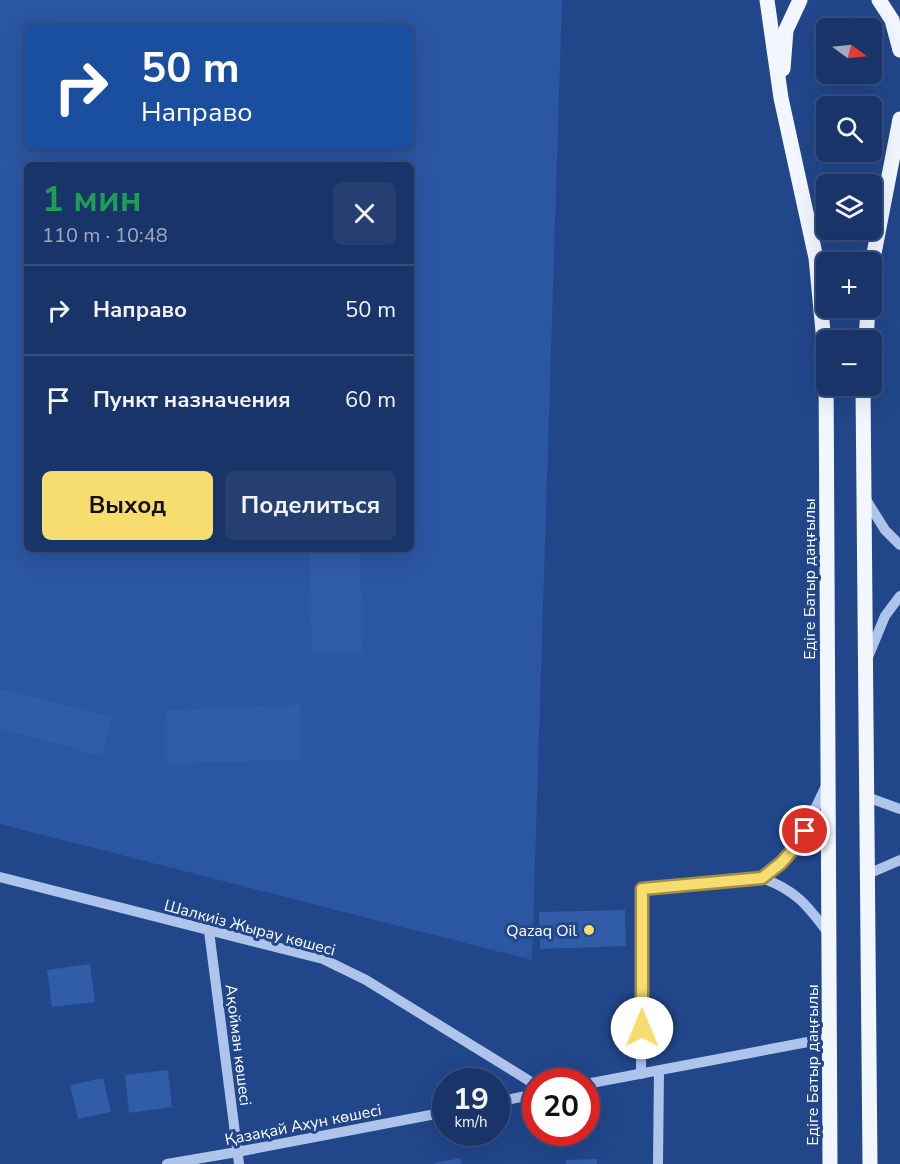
<!DOCTYPE html>
<html lang="ru">
<head>
<meta charset="utf-8">
<style>
	body { margin:0; font-family:"Nunito Sans",sans-serif; background:#263f71; color:#f1f3f6; height:100vh; display:flex; flex-direction:column; font-size:22px; white-space:nowrap }
	* { box-sizing:border-box; margin:0 }
	p { font-size:20px; color:#9faac0 }
	.icon { flex:none; width:33px; height:33px; fill:none; stroke:currentColor; stroke-width:2; stroke-linecap:round; stroke-linejoin:round }
	.map { position:relative; flex:1; overflow:hidden }
	.sheet { position:absolute; left:24px; top:162px; width:390px; height:390px; display:flex; flex-direction:column; background:#193468; border-radius:9px; box-shadow:0 6px 24px #0002,0 0 0 2px #374f7c }
	.sheet>* { flex:none }
	.top-card { position:absolute; left:24px; top:24px; width:390px; height:126px; border-radius:9px; box-shadow:0 6px 24px #0002,0 0 0 2px #374f7c; background:#1a4fa0; color:#fff; overflow:hidden }
	.needle { width:39px; rotate:105deg }
	.fabs { position:absolute; left:816px; top:18px; display:grid; gap:12px }
	.fabs a { display:grid; place-items:center; width:66px; height:66px; border-radius:9px; background:#193468; box-shadow:0 6px 24px #0002,0 0 0 2px #374f7c; font-size:30px }
	.speed { position:absolute; left:432px; top:1068px; display:flex; gap:12px; font-size:30px; font-weight:700; text-align:center }
	.speed>* { display:grid; place-content:center; width:78px; height:78px; border-radius:50%; background:#193468; box-shadow:0 6px 24px #0002,0 0 0 2px #374f7c; line-height:1 }
	.speed small { font-size:15px; font-weight:400 }
	.speed .limit { border:9px solid #d22; background:#fff; color:#111 }
	.pin { position:absolute; display:grid; place-items:center; width:51px; height:51px; color:#fff; margin:-26px; border:3px solid #fff; border-radius:50%; box-shadow:0 2px 6px #0007 }
	.me { position:absolute; width:66px; margin:-33px; rotate:0deg; stroke-linejoin:round; filter:drop-shadow(0 0 4px #0008) }
	.turn { display:flex; align-items:center; gap:21px; height:126px; padding:0 18px; font-size:27px }
	.turn .icon { width:78px; height:78px; stroke-width:2.5 }
	.turn b { display:block; font-size:42px; line-height:51px }
	.round { display:grid; place-items:center; flex:none; width:63px; height:63px; border-radius:9px; background:#263f71 }
	.head { display:flex; align-items:center; justify-content:space-between; height:102px; padding:0 18px }
	h1 { font-size:36px; font-weight:700; line-height:45px; color:#1e9e55 }
	.action { display:flex; gap:12px; margin-top:auto; padding:12px 18px }
	.action a { flex:1; height:69px; border-radius:9px; background:#f7dc6f; color:#111; font-size:24px; font-weight:700; line-height:69px; text-align:center }
	.action a+a { background:#263f71; color:#f1f3f6 }
	ul { padding:0; list-style:none }
	li { display:flex; align-items:center; gap:18px; height:90px; padding:0 18px; border-top:2px solid #374f7c }
	li div { flex:1 }
	li b { display:block; font-size:22px }
	li em { font-style:normal }
	.map>svg:first-child { display:block }
	.green { fill:#2b56a2; fill-rule:evenodd }
	.building { fill:#315ca7 }
	.lines { fill:none; stroke-linecap:round; stroke-linejoin:round }
	.minor { stroke:#aec4eb; stroke-width:10 }
	.major { stroke:#f2f6fe; stroke-width:15 }
	.route-casing { stroke:#a18f48; stroke-width:15 }
	.route { stroke:#f7dc6f; stroke-width:10 }
	.poi-dot { fill:#f7dc6f; stroke:#21468a; stroke-width:2 }
	.labels { text-anchor:middle; stroke-width:6; stroke-linejoin:round; paint-order:stroke }
	.street-label { font-size:16px; fill:#fff; stroke:#21468a }
	.poi-label { font-size:16px; fill:#fff; stroke:#21468a; text-anchor:end }
</style>
</head>
<body>
<div class="map">
<svg width="900" height="1164" viewBox="0 0 900 1164">
	<rect width="100%" height="100%" fill="#21468a"/>
	<path class="green" d="M0,0h562l-30,960 -532,-136zM27,27h384v120h-384zM27,165h384v384h-384z"/>
	<g class="building">
		<path d="M309,549h51l2,103 -50,1z"/>
		<path d="M0,688l112,29 -10,39 -102,-27z"/>
		<path d="M300,705l1,54 -134,5 -1,-54z"/>
		<path d="M625,910l1,36 -86,3 -1,-37z"/>
		<path d="M90,964l5,38 -43,5 -5,-37z"/>
		<path d="M168,1070l4,37 -43,6 -4,-38z"/>
		<path d="M103,1078l8,34 -33,7 -8,-34z"/>
		<path d="M460,1158l2,6h-28v-1z"/>
		<path d="M597,1159v5h-31v-4z"/>
	</g>
	<g class="lines">
		<g class="minor">
			<path d="M865,498l20,32 15,15"/>
			<path d="M868,657l17,-41 15,-20"/>
			<path d="M867,797l33,12"/>
			<path d="M868,874l32,-14"/>
			<path d="M0,877l323,82 43,21 170,105"/>
			<path d="M762,878l19,-15 17,-19 29,-60"/>
			<path d="M209,931l30,233"/>
			<path d="M641,1074l1,-185 120,-11c35,13 45,27 67,56"/>
			<path d="M586,1084l243,-46"/>
			<path d="M496,1102l40,-8"/>
			<path d="M167,1164l70,-12 209,-40"/>
			<path d="M658,1164l1,-93"/>
		</g>
		<g class="major">
			<path d="M767,0l14,98 35,160 10,105 4,801"/>
			<path d="M879,0l13,20 8,30"/>
			<path d="M783,69l3,-39 14,-30"/>
			<path d="M872,264l28,-145"/>
			<path d="M866,340l2,-32"/>
			<path d="M863,386l7,778"/>
		</g>
	</g>
	<g class="lines">
		<g class="route-casing">
			<path id="route" d="M642,1028v-139l120,-11 19,-15 17,-19 7,-13"/>
		</g>
		<use href="#route" class="route"/>
	</g>
	<circle class="poi-dot" cx="589" cy="930" r="6"/>
	<g class="labels">
		<g class="street-label">
			<text transform="translate(809 579) rotate(-90)" y="6">Едіге Батыр даңғылы</text>
			<text transform="translate(250 927) rotate(15)" y="6">Шалкиіз Жырау көшесі</text>
			<text transform="translate(239 1045) rotate(83)" y="6">Ақойман көшесі</text>
			<text transform="translate(812 1065) rotate(-90)" y="6">Едіге Батыр даңғылы</text>
			<text transform="translate(303 1124) rotate(-11)" y="6">Қазақай Ахун көшесі</text>
		</g>
		<g class="poi-label">
			<text x="577" y="936">Qazaq Oil</text>
		</g>
	</g>
</svg>
<div class="fabs">
<a><svg class="needle" viewBox="-14 -14 28 28"><path d="M0-13l5 13h-10z" fill="#e53935"/><path d="M0 13l5-13h-10z" fill="#9faac0"/></svg></a>
<a><svg class="icon" aria-label="search" viewBox="0 0 24 24"><circle cx="10" cy="10" r="6"/><path d="M15 15l6 6"/></svg></a>
<a><svg class="icon" aria-label="layers" viewBox="0 0 24 24"><path d="M12 4l9 5-9 5-9-5zM3 14l9 5 9-5"/></svg></a>
<a>+</a>
<a>−</a>
</div>
<div class="speed"><div>19<small>km/h</small></div><div class="limit">20</div></div>
<div class="pin" style="left:805px;top:831px;background:#d93025"><svg class="icon" aria-label="arrive" viewBox="0 0 24 24"><path d="M6 21V4h12l-3 4 3 4H6"/></svg></div>
<svg class="me" style="left:642px;top:1028px" viewBox="-20 -20 40 40"><circle r="19" fill="#fff"/><path d="M0-13L10 11 0 6-10 11z" fill="#f7dc6f"/></svg>
<div class="top-card">
<div class="turn"><svg class="icon" aria-label="right" viewBox="0 0 24 24"><path d="M7 20v-9h11M14 6l5 5-5 5"/></svg><div><b>50 m</b>Направо</div></div>
</div>
<section class="sheet">
<div class="head"><div><h1>1 мин</h1><p>110 m · 10:48</p></div><a class="round"><svg class="icon" aria-label="close" viewBox="0 0 24 24"><path d="M6 6l12 12M18 6L6 18"/></svg></a></div>
<ul>
<li><svg class="icon" aria-label="right" viewBox="0 0 24 24"><path d="M7 20v-9h11M14 6l5 5-5 5"/></svg><div><b>Направо</b></div><em>50 m</em></li>
<li><svg class="icon" aria-label="arrive" viewBox="0 0 24 24"><path d="M6 21V4h12l-3 4 3 4H6"/></svg><div><b>Пункт назначения</b></div><em>60 m</em></li>
</ul>
<div class="action"><a>Выход</a><a>Поделиться</a></div>
</section>
</div>
</body>
</html>
